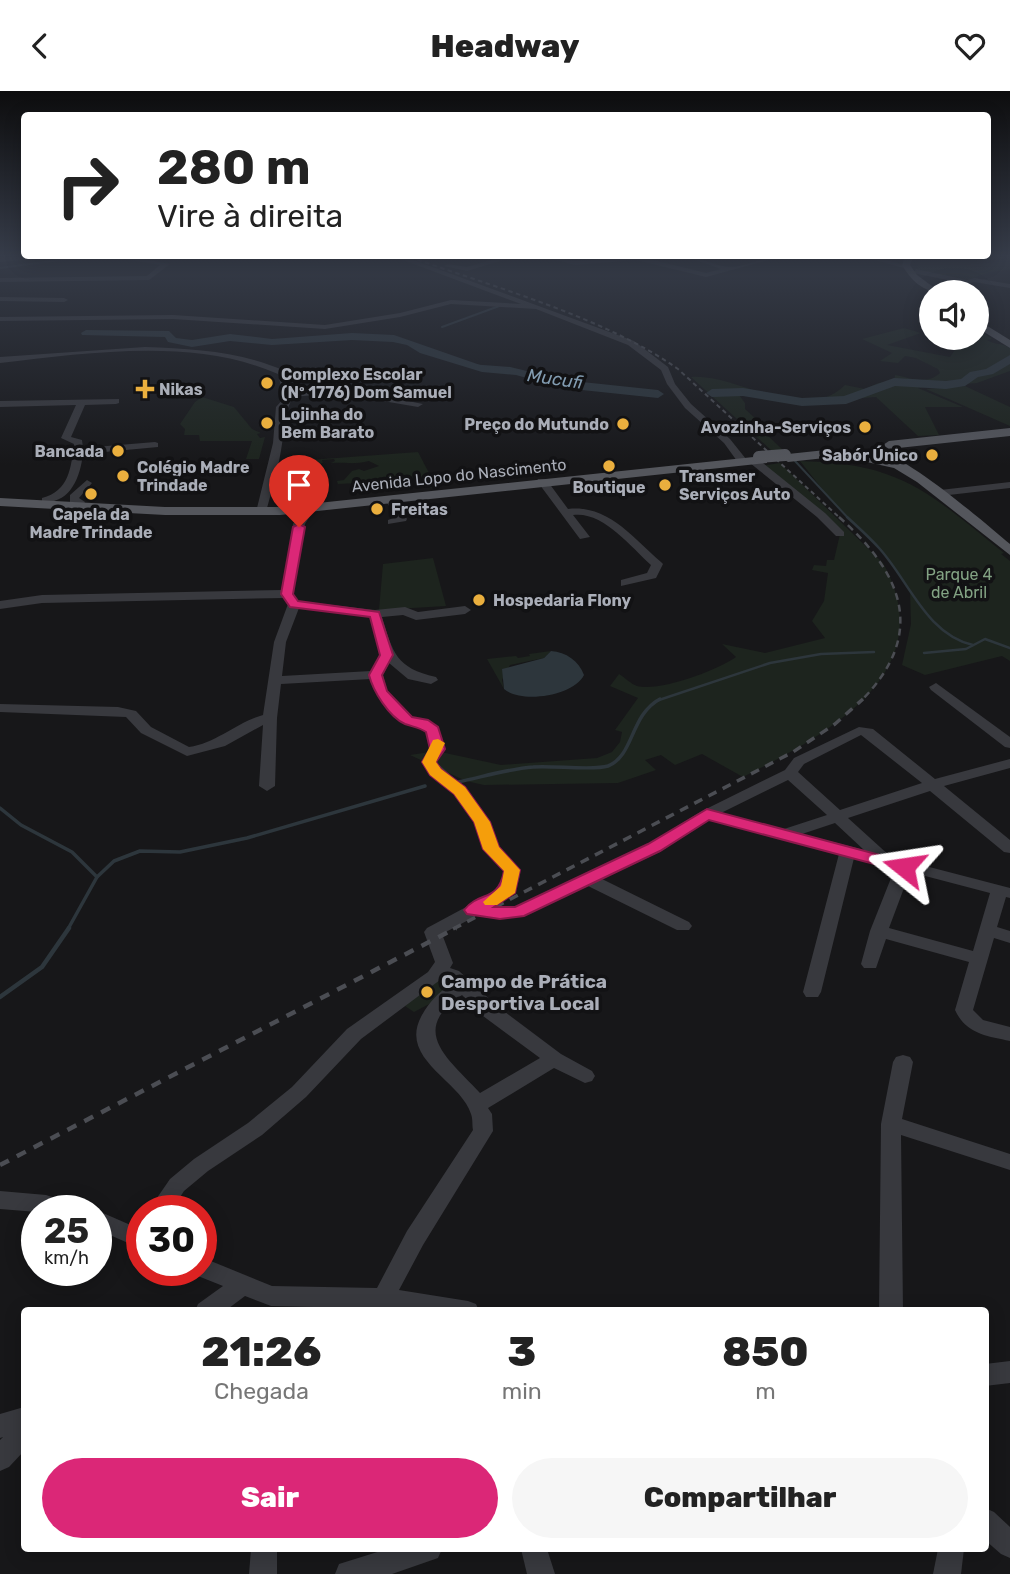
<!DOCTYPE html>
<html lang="pt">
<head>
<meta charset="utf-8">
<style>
	body { margin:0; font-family:Rubik,sans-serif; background:#f6f6f6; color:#222; height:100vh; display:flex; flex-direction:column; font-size:26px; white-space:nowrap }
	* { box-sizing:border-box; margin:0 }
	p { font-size:23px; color:#767676 }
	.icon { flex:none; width:38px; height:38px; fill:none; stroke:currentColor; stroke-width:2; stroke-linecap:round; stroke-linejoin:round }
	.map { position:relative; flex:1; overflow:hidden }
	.details { position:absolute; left:21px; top:1216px; width:968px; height:245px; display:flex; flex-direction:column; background:#fff; border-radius:7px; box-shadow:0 4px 18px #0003 }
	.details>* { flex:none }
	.guide { position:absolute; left:21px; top:21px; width:970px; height:147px; border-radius:7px; box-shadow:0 4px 18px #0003; background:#fff; color:#222; overflow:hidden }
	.fabs { position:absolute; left:919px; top:189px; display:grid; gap:14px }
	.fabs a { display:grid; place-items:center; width:70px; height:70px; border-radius:50%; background:#fff; box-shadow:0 4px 18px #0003; font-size:35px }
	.speed { position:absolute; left:21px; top:1104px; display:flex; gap:14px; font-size:35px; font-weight:700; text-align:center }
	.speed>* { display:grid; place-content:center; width:91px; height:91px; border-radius:50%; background:#fff; box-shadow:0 4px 18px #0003; line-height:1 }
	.speed small { font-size:18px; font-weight:400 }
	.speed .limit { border:10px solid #d22; background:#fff; color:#111 }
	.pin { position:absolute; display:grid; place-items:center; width:60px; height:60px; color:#fff; margin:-72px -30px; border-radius:50% 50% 50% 0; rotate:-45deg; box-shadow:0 0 7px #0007 }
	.pin .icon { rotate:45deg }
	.me { position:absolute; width:77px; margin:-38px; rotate:285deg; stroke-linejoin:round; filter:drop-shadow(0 0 5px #0008) }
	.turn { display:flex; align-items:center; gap:24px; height:147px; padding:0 21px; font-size:32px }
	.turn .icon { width:91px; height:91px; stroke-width:2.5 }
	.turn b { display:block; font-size:49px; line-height:60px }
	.eta { display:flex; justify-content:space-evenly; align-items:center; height:119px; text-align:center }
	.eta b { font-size:42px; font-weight:800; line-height:49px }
	.button { display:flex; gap:14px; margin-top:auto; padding:14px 21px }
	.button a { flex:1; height:80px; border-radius:42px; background:#db2777; color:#fff; font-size:28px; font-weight:800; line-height:80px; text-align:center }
	.button a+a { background:#f6f6f6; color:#222 }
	header { display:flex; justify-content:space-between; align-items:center; height:91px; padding:0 21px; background:#fff; font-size:32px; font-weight:800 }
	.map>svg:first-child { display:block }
	.green { fill:#1d241e }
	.water { fill:#2d363c }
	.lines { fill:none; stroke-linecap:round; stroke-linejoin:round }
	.stream-far3 { stroke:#2d363c; stroke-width:2 }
	.stream-far2 { stroke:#2d363c; stroke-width:2.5 }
	.stream-far1 { stroke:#2d363c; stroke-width:3.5 }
	.stream { stroke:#2d363c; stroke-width:4.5 }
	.river { fill:#2d363c; fill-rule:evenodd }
	.minor { fill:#38393e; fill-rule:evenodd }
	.major { fill:#54565c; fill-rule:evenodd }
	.rail-far3 { stroke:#4b4d53; stroke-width:2; stroke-dasharray:4.5 3.5; stroke-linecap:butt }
	.rail-far2 { stroke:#4b4d53; stroke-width:2.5; stroke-dasharray:7 5; stroke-linecap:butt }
	.rail-far1 { stroke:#4b4d53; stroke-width:3.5; stroke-dasharray:9 7; stroke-linecap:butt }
	.rail { stroke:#4b4d53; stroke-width:4.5; stroke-dasharray:10 9; stroke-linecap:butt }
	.major-bridge { stroke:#54565c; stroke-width:12 }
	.route { fill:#db2777; stroke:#8e194d; stroke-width:2 }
	.slow { fill:#f59e0b }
	.poi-dot { fill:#eaaf3e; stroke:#121214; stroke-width:2.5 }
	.labels { text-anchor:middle; stroke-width:7; stroke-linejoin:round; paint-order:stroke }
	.far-poi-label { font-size:16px; font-weight:bold; fill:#aaaeb8; stroke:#121214; text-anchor:start }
	.far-street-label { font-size:16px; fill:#aaaeb8; stroke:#121214 }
	.far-park-label { font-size:16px; fill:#82a283; stroke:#121214 }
	.far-water-label { font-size:18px; font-style:italic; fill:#829cb1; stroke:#121214 }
	.poi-label { font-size:19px; font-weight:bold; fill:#aaaeb8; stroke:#121214; text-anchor:start }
</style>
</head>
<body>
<header><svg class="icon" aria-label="back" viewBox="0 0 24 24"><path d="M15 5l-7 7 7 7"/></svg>Headway<svg class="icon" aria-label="heart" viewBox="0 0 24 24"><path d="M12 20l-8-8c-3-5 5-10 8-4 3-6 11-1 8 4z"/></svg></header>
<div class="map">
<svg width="1010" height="1483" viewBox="0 0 1010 1483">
	<rect width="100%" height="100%" fill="#171719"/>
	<g class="green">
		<path d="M920,166h38l31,7 21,-7v13l-21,2 -24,9 -47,-11 -1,-6z"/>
		<path d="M904,237l17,5 -34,12 63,12 13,-19h13l1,-5 5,-1 10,7 -5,1c8,5 15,3 23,8v23l-33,12 -59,5 45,19h-38l14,28 -21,1 -42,-39 -76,6 -61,-8 6,8v6l11,10 -5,1 32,30 -11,1 -81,-74c46,-4 113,49 154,8l20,4 13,-6 16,-2 1,-6c13,2 31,11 45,-2l-2,-4 -22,-11 -11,-2 -7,7 -18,-2 12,-8 -30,-14z"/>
		<path d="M965,295l45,21v19l-84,-37z"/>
		<path d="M202,306l32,10 18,22 9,4 -4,1 3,4 5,-1 -6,22h-13l6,-18h-52l-1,-6h-15l1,-6 -5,-5 15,-22z"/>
		<path d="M418,361l20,38 -19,-5 -57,6 -4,-8 -20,1 -1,-3 7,-1 8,-9 7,-2 5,2 15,-5 -10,-5c-15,4 -24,1 -38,2l4,-2 -1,-2 -12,1 1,3 -11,3 -5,-3 -7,2 -1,-3 -19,5 2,-5z"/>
		<path d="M800,370c29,1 59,3 86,13 45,15 82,51 118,79l-3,1 9,7v100l-8,-5 -77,19 -23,-10 9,-41 -1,-34 -30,-41 -46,-45z"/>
		<path d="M780,372l103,100c61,110 -57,172 -140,214l-41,-23 -27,11 -14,-10 -16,5 11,10 -38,13 -134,2 -18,-4 -56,-26 26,-4 65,14 96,-7 15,-6 8,-10 2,-10 -7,-2 23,-32 -28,-12 9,-12c5,3 12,10 18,12 23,6 81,-16 99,-29l-14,-13 43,9 60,-15 -13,-17 12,-20 4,-28 -16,-3 2,-5 12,1 1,-6h7l6,-26 -80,-68z"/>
		<path d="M433,467l13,48 -67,4 4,-46z"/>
		<path d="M551,560l-7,7 -34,7 -8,15 2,9 -17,-30 29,-3 2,2 12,-2 -1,-2z"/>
		<path d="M439,882l17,17 -42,22 -9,-6z"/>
	</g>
	<path class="water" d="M551,560c15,1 28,10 33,24 -10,21 -63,29 -80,14l-2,-20 42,-11z"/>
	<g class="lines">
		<g class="stream-far3">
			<path d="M0,177l82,-11"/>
			<path d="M442,236l60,-22"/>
			<path d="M469,274l41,3 62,15"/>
			<path d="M795,370l54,58"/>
		</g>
		<g class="stream-far2">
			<path d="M847,426c11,10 22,20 32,31 30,33 47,86 94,97"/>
			<path d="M924,562l42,-4 19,-10 25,9"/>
			<path d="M656,610l114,-38 51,-9 53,-2"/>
		</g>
		<g class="stream-far1">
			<path d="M458,691c24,-5 50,-13 75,-15 18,-2 60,4 75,-1 26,-10 22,-51 52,-67"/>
			<path d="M0,717l21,17 51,27 25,25"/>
			<path d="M68,838l29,-52 17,-16 26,-10 40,1 67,-14 178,-52"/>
		</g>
		<path class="stream" d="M0,906l42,-30 27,-39"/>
		<g class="river">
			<path d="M86,239l83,1 7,7 16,2 38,-6 42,5 80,-6 42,2 89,31 33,3 47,11 95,10 6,4 -6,4 -95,-10 -47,-13 -34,-3 -62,-19 -13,-8 -14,-3 -41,-2 -80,5 -42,-4 -38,6 -24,-5 -3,-5 -83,-2 -1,-2z"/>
			<path d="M1010,264v9l-17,10 -15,3 -13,9 -19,3 -51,-3 -49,18 -44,2 -59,-10 -31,1 -6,-4 6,-4 31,-1 59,10 42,-2 50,-18 52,3 15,-2 9,-7 16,-3z"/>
		</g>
		<g class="minor">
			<path d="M38,166l-3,2 -35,3v-4z"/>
			<path d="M112,166h19l39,7 -21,16 -149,2v-4l147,-2 13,-11z"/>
			<path d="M395,166h10l229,84 34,26 7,17 16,20 39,35 16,20 -9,2 -13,-18 -39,-35 -18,-24 -6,-14 -33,-25 -92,-36 -85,-5 -51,13 -75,12 -152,-10 -173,2v-4l173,-2 152,10 75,-12 51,-13 70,4z"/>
			<path d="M502,166h11l-46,14 -23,-5 4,-2 19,3z"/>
			<path d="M545,166l30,4 66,-4 65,16 15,-4 -34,-12c15,0 29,10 44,10 16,-1 32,-10 49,-10l-74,20 -70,-17 -61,5z"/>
			<path d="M845,166h15l-3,2z"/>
			<path d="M864,166h12l35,10 -4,2z"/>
			<path d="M916,178l51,11 7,-2 36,6v4l-36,-6 -7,2 -54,-11z"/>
			<path d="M0,206l64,1 4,2 -4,2 -64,-1z"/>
			<path d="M145,256c49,2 95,4 140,24l7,21 44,-5 87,17 -5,3 -82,-14 -43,4c-9,16 -7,28 -11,47 -3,21 -9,43 -15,64l-5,3 -5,-3 16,-65 3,-36 8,-9 -6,-24c-84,-37 -189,-21 -278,-11v-6z"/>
			<path d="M119,308v4l-3,1 -31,1 -14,32 11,3 1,8 72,-6 3,1v4l-75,7c-3,23 -12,50 -41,48v-4c27,-7 29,-30 32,-54l-13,-6 15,-33 -76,2v-6z"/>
			<path d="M750,368h8l67,54 19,19v4h-8l-19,-19 -67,-54z"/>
			<path d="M538,388h8l22,30c40,-5 65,29 93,53l2,2 -7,14 -35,8v-6l26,-7 4,-8c-21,-19 -48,-54 -78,-50l17,22 -10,2 -43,-58z"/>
			<path d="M87,389l5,3 -13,15 6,4 -1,2 -14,-2v-7z"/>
			<path d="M1010,391v6l-70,8 -5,-3 5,-3z"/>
			<path d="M387,408h8l12,20 -1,2 -18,3v-4l8,-3 -10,-16z"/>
			<path d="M306,415l9,2 -10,16 -12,70 5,7 77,9 30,-3 13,5 47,-6 6,4 -6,4 -49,6 -13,-5 -21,2c11,36 14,51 54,60l2,3 -7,4 -23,-5 -19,-16 -6,12 4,16 26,26 15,3 10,7 6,22 -8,13 28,25 26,35 8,25 22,23c0,18 -11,29 -26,37h21l133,-63 54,-33 83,-41 9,-12 65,-31 14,2 62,50 75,-20v9l-66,18 66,54v13l-6,-1 -74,-61 -82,27 43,39 119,31v10l-4,-1 -9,30 13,4v12l-16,-5 -21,72 10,10 27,7v14c-23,-5 -44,-7 -55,-31l14,-48 -83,-23 -10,29h-12l-3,-4 9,-33 25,-63 -41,-10 -33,134 -3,5h-12l-3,-5 36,-138 -130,-35 -49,33 -58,27 87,43 3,4 -3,4h-12l-89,-44 -64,30 -24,3 -24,-3 -34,18 11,29 -3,5 9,3 38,35 64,48 31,17 3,5 -3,5 -7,2 -31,-15 -66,40 4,6 1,17 -70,114 -24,45 69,11 8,3 3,7 -208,-5 -26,-10 -20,15h-30l3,-7 25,-18 -30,-12 -2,-3h10v-14l71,29 105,2 30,-57 66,-101c-1,-5 0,-11 -2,-16 -10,-34 -74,-55 -49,-99 8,-14 16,-22 29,-31l-3,-3 -8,-1 -79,59 -55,58 -44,38 -54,36 -24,20 -13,20h-23l22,-32 24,-20 54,-36 44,-36 55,-58 81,-57 7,-10 -11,-30 3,-4 67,-36 7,-7 3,-14 -21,-22 -9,-27 -20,-29 -24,-19 -8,-12 8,-13 -4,-17c-7,-5 -13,-5 -21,-8 -13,-6 -31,-31 -34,-45l-90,5 -4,34 -2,68 -8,5 -8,-5 4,-61 -38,21 -38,10 -46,-23 -15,-16 -126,-5v-8l118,3 18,4 15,16 38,20c28,-4 48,-25 74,-32l11,-73 14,-38 -4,-6 -242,5 -42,6v-8l42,-6 240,-5 11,-66zM299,517l71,9 10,38 -9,16 -89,5 4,-34zM861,644l61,48 -82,27 -42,-38 6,-8zM788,689l39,35 -43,14 -63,-16zM835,732l29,27 -62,-16zM910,781l80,21 -17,58 -84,-23zM462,904l21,21 57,42 -60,35c-30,-33 -73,-62 -18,-98z"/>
			<path d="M936,592l74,54v11l-5,-1 -74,-57 -2,-3z"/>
			<path d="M903,964l7,2 3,5 -11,57 108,35v16l-109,-35 2,176h-24l2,-187 12,-62 3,-5z"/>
			<path d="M0,1100l46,4 31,10 3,6 -43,1 -37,-3z"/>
			<path d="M96,1119l46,20v19l-46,-20v-18h-3z"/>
			<path d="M1010,1270v22l-25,3v-22z"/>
			<path d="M24,1316v44l-15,16 -9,4v-31l3,-3 -3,1v-24z"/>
			<path d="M985,1417l9,4 16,15v31l-9,-4 -16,-14z"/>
			<path d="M251,1458h26v25h-28z"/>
			<path d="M387,1458h55l-4,9 -46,16h-57l4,-10z"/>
			<path d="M521,1458h26l8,25h-28z"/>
			<path d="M938,1458h26l-3,25h-28z"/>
		</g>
		<g class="major">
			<path d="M905,166h8l-3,8 7,10 23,17c-17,0 -29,-12 -38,-27z"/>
			<path d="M976,228l34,21v8l-34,-21z"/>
			<path d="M1010,337v8l-121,13 -6,-4 6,-4z"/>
			<path d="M835,358l42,8 2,-3c24,-3 109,72 131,90v11l-93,-73 -23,-14 -32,-7 -37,-3 -37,4 -6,-4 6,-4z"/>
			<path d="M763,365l4,1v6l-487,52h-115l-165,-9v-8l165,9h115z"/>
		</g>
		<path class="rail-far3" d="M410,166c86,31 194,60 268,112l163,150"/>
		<path class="rail-far2" d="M839,426c63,56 89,116 22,184"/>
		<path class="rail-far1" d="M453,838l340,-177 42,-28 28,-25"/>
		<path class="rail" d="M0,1074l456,-237"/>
		<path class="major-bridge" d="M759,366l26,-2"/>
	</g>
	<linearGradient id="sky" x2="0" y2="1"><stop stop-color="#0d0d0e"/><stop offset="0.44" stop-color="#363c49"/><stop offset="1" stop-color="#363c49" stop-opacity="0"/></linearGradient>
	<rect width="1010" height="374" fill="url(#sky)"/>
	<path class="route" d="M299,433l6,3 -12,67 5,7 81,11 14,43 -11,20 5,16 25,26 16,3 10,7 7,22 -9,13 5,7 24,18 25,35 9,25 21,23 -5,23 -21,14h21l133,-63 59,-35 203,54 2,4 -8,5 -195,-52 -49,31 -136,65 -24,3 -33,-5 -3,-4c16,-20 34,-7 40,-39l-21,-22 -9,-27 -20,-28 -24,-19 -8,-13 8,-13 -4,-17c-7,-5 -13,-5 -21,-8 -16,-7 -32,-33 -36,-49l11,-20 -10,-38 -80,-10 -9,-13 12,-67z"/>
	<path class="slow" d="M438,648l7,4 -9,19 5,7 24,18 25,35 9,25 21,23 -5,23 -18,12h-12l-2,-3 18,-16 3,-15 -21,-22 -9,-27 -20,-28 -24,-19 -8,-13 11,-22z"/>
	<g class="poi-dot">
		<circle cx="267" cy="292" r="7"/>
		<path d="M141.5 287.5h7v7h7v7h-7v7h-7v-7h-7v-7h7z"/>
		<circle cx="267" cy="332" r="7"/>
		<circle cx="623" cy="333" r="7"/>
		<circle cx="865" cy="336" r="7"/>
		<circle cx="118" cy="360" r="7"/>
		<circle cx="932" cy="364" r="7"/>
		<circle cx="609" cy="375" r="7"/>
		<circle cx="123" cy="385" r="7"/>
		<circle cx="665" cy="394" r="7"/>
		<circle cx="91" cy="403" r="7"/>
		<circle cx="377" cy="418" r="7"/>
		<circle cx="479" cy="509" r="7"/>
		<circle cx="427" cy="901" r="7"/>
	</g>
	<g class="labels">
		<g class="far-poi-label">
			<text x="281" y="289">Complexo Escolar<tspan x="281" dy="18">(Nº 1776) Dom Samuel</tspan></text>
			<text x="159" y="304">Nikas</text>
			<text x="281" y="329">Lojinha do<tspan x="281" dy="18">Bem Barato</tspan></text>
			<text x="609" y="339" text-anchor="end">Preço do Mutundo</text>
			<text x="851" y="342" text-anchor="end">Avozinha-Serviços</text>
			<text x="104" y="366" text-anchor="end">Bancada</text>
			<text x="918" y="370" text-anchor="end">Sabór Único</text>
			<text x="137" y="382">Colégio Madre<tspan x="137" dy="18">Trindade</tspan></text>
			<text x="679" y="391">Transmer<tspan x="679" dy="18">Serviços Auto</tspan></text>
			<text x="609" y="402" text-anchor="middle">Boutique</text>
			<text x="391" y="424">Freitas</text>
			<text x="91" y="429" text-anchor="middle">Capela da<tspan x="91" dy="18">Madre Trindade</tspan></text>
			<text x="493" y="515">Hospedaria Flony</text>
		</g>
		<g class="far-street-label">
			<text transform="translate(459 384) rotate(-6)" y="6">Avenida Lopo do Nascimento</text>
		</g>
		<g class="far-park-label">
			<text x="959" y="489">Parque 4<tspan x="959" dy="18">de Abril</tspan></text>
		</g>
		<g class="far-water-label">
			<text transform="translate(555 288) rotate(8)" y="6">Mucufi</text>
		</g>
		<g class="poi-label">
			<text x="441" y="897">Campo de Prática<tspan x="441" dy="22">Desportiva Local</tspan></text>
		</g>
	</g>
</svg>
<div class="fabs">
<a><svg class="icon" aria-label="sound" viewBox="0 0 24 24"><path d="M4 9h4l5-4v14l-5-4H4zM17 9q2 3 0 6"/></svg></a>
</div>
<div class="speed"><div>25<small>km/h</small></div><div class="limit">30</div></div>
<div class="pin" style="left:299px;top:436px;background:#d93025"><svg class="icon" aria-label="arrive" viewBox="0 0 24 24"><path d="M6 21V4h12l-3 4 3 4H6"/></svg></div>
<svg class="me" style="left:904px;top:776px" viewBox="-20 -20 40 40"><path d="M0-17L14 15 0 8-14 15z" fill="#db2777" stroke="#fff" stroke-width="4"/></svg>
<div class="guide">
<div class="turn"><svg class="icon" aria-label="right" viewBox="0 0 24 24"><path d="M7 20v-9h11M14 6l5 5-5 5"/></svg><div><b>280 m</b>Vire à direita</div></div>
</div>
<section class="details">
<div class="eta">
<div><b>21:26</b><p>Chegada</p></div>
<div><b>3</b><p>min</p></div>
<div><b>850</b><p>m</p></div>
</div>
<div class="button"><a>Sair</a><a>Compartilhar</a></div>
</section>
</div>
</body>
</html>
